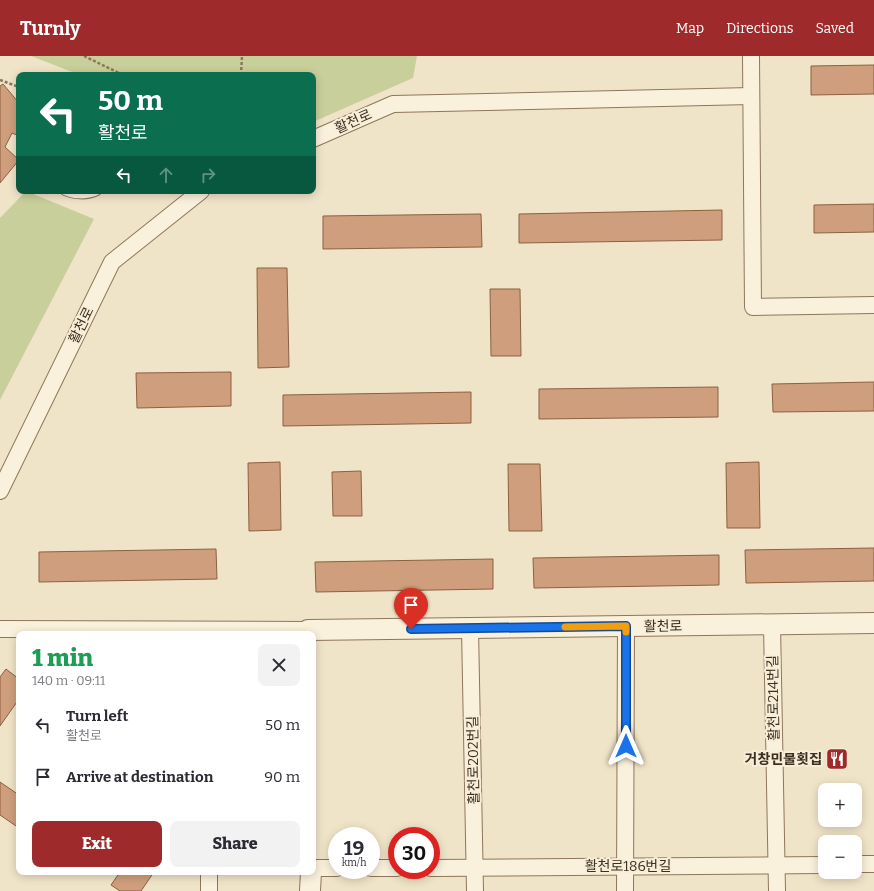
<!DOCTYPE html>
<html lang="en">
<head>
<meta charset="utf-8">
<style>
	body { margin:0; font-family:Bitter,"Noto Sans KR",serif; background:#f2f2f3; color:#2b2b33; height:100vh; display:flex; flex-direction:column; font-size:15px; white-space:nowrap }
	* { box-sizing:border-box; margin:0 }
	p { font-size:13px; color:#7c7c81 }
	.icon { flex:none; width:22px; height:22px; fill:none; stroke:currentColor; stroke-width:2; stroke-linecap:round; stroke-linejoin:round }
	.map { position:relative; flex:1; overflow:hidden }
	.side { position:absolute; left:16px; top:575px; width:300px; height:244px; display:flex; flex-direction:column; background:#fff; border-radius:8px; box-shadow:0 2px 10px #0003 }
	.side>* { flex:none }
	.banner { position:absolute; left:16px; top:16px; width:300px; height:122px; border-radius:8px; box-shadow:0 2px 10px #0003; background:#0b6e4f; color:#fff; overflow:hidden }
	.fabs { position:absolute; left:818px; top:727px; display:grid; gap:8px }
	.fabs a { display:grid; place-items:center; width:44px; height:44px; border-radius:8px; background:#fff; box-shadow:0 2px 10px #0003; font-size:20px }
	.speed { position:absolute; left:328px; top:771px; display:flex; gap:8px; font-size:20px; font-weight:700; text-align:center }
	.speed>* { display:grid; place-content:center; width:52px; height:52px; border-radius:50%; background:#fff; box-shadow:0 2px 10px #0003; line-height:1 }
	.speed small { font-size:10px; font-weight:400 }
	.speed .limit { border:6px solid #d22; background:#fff; color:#111 }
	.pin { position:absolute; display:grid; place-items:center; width:34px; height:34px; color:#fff; margin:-41px -17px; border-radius:50% 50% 50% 0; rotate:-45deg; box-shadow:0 0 4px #0007 }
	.pin .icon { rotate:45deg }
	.me { position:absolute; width:44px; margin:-22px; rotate:0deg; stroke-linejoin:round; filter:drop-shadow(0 0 3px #0008) }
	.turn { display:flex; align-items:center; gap:14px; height:84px; padding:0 16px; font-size:18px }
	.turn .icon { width:52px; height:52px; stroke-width:2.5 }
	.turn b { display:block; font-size:28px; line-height:34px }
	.lanes { display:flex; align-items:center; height:38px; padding:0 16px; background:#0003; justify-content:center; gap:20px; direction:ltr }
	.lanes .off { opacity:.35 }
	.round { display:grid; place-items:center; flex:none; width:42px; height:42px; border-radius:8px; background:#f2f2f3 }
	.summary { display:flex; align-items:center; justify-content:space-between; height:68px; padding:0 16px }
	h1 { font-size:24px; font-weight:800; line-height:30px; color:#1e9e55 }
	.button { display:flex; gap:8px; margin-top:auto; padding:8px 16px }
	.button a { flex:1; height:46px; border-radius:8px; background:#9e2a2b; color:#fff; font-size:16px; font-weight:800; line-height:46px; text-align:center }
	.button a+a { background:#f2f2f3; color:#2b2b33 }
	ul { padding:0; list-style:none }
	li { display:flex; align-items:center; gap:12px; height:52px; padding:0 16px }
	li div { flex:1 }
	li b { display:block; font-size:15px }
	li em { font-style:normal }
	header { display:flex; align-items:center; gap:24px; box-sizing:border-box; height:56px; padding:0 20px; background:#9e2a2b; color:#fff }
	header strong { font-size:19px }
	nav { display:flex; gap:22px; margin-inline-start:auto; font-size:14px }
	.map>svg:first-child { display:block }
	.green { fill:#c9cf9b }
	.building { fill:#cf9f7d; stroke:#8d5f41 }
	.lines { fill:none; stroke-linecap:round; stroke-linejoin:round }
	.service-casing { stroke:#8d765c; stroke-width:10 }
	.minor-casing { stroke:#8d765c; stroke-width:18 }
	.tertiary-casing { stroke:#8d765c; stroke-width:22 }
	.path { stroke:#8d765c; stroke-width:2.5; stroke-dasharray:3 2; stroke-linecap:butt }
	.service { stroke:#faf1dc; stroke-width:8 }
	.minor { stroke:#faf1dc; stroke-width:16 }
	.tertiary { stroke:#faf1dc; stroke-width:20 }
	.route-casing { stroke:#114b97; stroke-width:10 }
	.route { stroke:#1a73e8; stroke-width:7 }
	.slow { stroke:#f59e0b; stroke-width:7 }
	.labels { text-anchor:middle; stroke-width:4; stroke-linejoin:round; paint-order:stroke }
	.street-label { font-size:14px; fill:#3d2e20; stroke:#f7eed8 }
	.poi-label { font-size:14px; font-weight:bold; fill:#3d2e20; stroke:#f7eed8; text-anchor:end }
</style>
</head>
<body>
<header>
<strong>Turnly</strong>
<nav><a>Map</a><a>Directions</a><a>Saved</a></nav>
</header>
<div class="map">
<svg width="874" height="835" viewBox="0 0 874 835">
	<rect width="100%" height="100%" fill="#f0e4c8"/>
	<g class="green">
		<path d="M31,0h386l-4,22 -100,44v-47h-233z"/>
		<path d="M26,135l68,28 -94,181v-182z"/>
	</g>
	<g class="building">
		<path d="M874,9v29l-63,1v-29z"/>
		<path d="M3,28l16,19v33l-7,-3 -7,14 14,13 -19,23v-97z"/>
		<path d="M874,148v28l-60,1v-28z"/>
		<path d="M722,154v30l-203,3v-29z"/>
		<path d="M481,158l1,33 -159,2v-33z"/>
		<path d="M257,212h30l2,99 -31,1z"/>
		<path d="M490,233h30l1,67h-30z"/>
		<path d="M231,316v34l-94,2 -1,-35z"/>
		<path d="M874,326v29l-101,1 -1,-28z"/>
		<path d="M718,331v30l-179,2v-30z"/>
		<path d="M471,336v31l-188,3v-31z"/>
		<path d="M280,406l1,68 -32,1 -1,-68z"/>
		<path d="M759,406l1,66h-33l-1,-65z"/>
		<path d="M508,408h32l2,67h-33z"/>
		<path d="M361,415l1,45h-29l-1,-44z"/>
		<path d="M874,492v33l-128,2 -1,-33z"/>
		<path d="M216,493l1,30 -178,3v-30z"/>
		<path d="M719,499v30l-185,3 -1,-30z"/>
		<path d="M493,503v30l-177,3 -1,-30z"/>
		<path d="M6,613l13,10v20l-19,27v-49z"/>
		<path d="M0,726l19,13v33l-19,-13z"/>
		<path d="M120,816h34l-13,19h-21l-9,-6z"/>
	</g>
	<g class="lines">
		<g class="service-casing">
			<path id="service" d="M65,135c9,4 22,5 32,0"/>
		</g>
		<g class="minor-casing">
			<g id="minor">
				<path d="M751,0l2,251 121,-2"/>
				<path d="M313,83l80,-35 358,-8"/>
				<path d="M0,435l112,-229 89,-71"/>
				<path d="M772,569l5,266"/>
				<path d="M470,572l5,263"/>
				<path d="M0,573l308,1"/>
				<path d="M855,808h19"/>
				<path d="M313,812h24"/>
				<path d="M371,812h26"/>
				<path d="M431,812l394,-3"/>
				<path d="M209,835v-19"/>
				<path d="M625,835l1,-265"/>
			</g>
		</g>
		<g class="tertiary-casing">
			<g id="tertiary">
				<path d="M308,578v-4l566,-7"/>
				<path d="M310,835l1,-19"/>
			</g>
		</g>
		<g class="path">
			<path d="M84,0l39,19"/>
			<path d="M241,19l1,-19"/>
			<path d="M0,24l19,7"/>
		</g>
		<use href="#service" class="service"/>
		<use href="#minor" class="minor"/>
		<use href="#tertiary" class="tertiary"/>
	</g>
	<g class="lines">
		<g class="route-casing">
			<path id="route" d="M411,573l215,-3v120"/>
		</g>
		<use href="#route" class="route"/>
		<path class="slow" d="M565,571l61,-1v6"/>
	</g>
	<defs>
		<g id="restaurant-square" transform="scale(1.15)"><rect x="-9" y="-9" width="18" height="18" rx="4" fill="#9e2a2b" stroke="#f7eed8"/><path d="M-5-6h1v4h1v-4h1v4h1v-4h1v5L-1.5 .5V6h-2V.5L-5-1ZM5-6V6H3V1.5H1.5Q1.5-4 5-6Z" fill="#fff"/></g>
	</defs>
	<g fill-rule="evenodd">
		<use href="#restaurant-square" x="837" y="703"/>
	</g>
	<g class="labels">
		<g class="street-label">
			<text transform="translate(353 65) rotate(-24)" y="5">활천로</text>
			<text transform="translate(81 269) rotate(-64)" y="5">활천로</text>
			<text transform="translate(663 570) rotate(-1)" y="5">활천로</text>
			<text transform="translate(773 642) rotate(-91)" y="5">활천로214번길</text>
			<text transform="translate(473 704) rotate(-91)" y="5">활천로202번길</text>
			<text x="628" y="815">활천로186번길</text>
		</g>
		<g class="poi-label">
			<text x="822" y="708">거창민물횟집</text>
		</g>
	</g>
</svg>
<div class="fabs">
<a>+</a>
<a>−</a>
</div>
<div class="speed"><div>19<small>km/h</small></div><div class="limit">30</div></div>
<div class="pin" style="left:411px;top:573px;background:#d93025"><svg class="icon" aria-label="arrive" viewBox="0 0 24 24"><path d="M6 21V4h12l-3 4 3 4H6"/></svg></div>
<svg class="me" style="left:626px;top:690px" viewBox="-20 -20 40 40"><path d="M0-17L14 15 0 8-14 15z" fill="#1a73e8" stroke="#fff" stroke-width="4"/></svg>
<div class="banner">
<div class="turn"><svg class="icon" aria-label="left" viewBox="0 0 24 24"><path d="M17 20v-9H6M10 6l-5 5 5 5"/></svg><div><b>50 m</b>활천로</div></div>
<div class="lanes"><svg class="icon" aria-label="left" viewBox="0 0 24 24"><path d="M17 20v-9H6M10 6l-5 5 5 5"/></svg><svg class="icon off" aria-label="ahead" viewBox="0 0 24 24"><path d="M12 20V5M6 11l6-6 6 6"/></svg><svg class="icon off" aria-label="right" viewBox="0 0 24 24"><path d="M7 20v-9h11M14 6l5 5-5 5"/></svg></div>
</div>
<section class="side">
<div class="summary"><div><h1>1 min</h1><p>140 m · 09:11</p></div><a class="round"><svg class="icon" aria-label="close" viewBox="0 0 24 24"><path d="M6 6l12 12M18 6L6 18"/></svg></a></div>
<ul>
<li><svg class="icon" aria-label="left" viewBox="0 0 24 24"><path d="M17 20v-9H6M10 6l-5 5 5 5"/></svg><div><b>Turn left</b><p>활천로</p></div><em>50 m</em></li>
<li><svg class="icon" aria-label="arrive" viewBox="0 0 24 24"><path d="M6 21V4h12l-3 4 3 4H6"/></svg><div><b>Arrive at destination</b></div><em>90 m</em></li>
</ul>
<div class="button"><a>Exit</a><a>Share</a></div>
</section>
</div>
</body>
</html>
